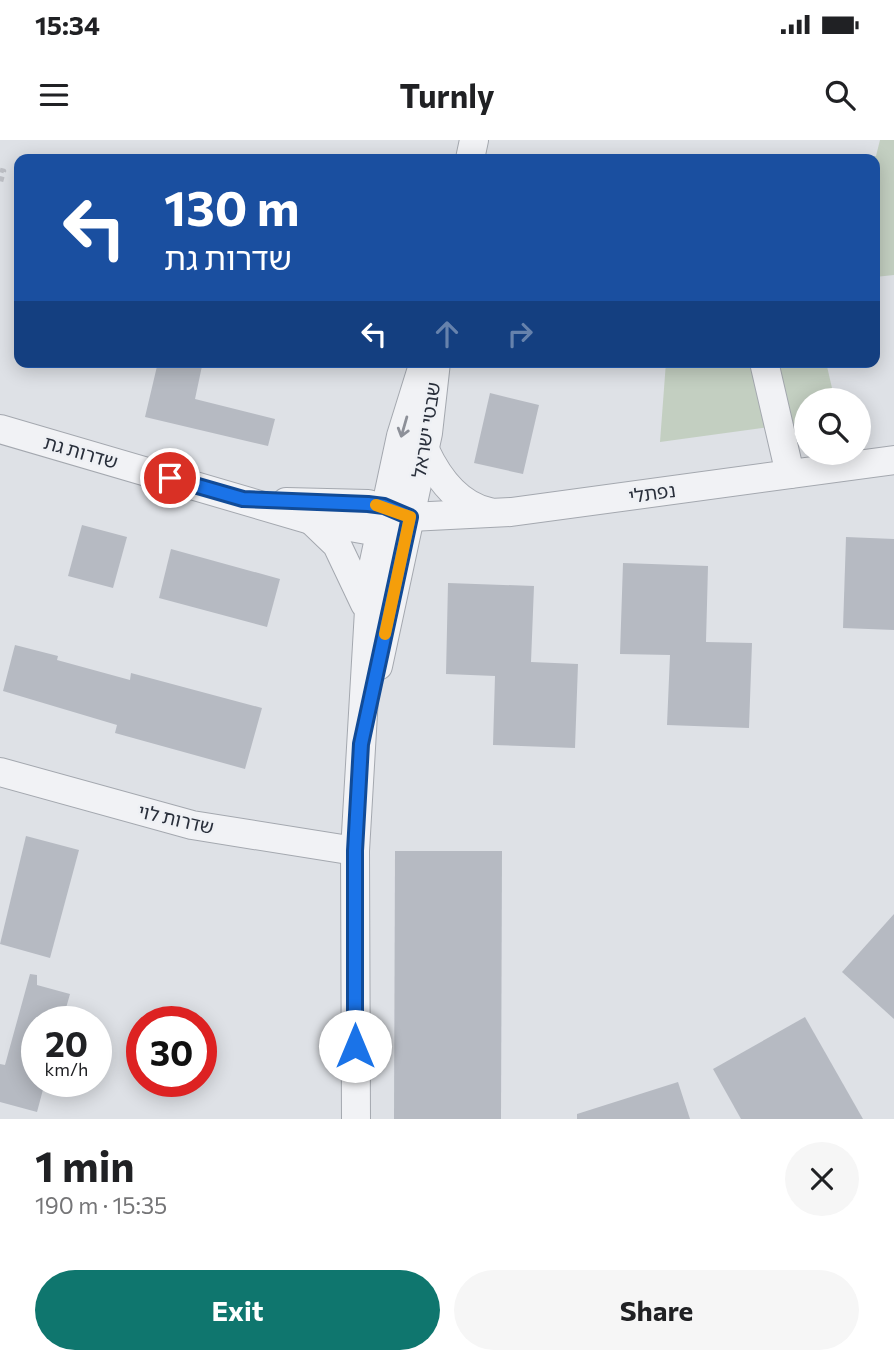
<!DOCTYPE html>
<html lang="en">
<head>
<meta charset="utf-8">
<style>
	body { margin:0; font-family:Commissioner,"Noto Sans Hebrew",sans-serif; background:#f6f6f6; color:#202124; height:100vh; display:flex; flex-direction:column; font-size:26px; white-space:nowrap }
	* { box-sizing:border-box; margin:0 }
	p { font-size:23px; color:#757577 }
	.icon { flex:none; width:38px; height:38px; fill:none; stroke:currentColor; stroke-width:2; stroke-linecap:round; stroke-linejoin:round }
	.map { position:relative; height:979px; overflow:hidden }
	.details { display:flex; flex-direction:column; background:#fff; flex:1 }
	.details>* { flex:none }
	.banner { position:absolute; left:14px; top:14px; width:866px; height:214px; border-radius:14px; box-shadow:0 4px 18px #0003; background:#1a4fa0; color:#fff; overflow:hidden }
	.controls { position:absolute; left:794px; top:248px; display:grid; gap:14px }
	.controls a { display:grid; place-items:center; width:77px; height:77px; border-radius:50%; background:#fff; box-shadow:0 4px 18px #0003; font-size:35px }
	.speed { position:absolute; left:21px; top:866px; display:flex; gap:14px; font-size:35px; font-weight:700; text-align:center }
	.speed>* { display:grid; place-content:center; width:91px; height:91px; border-radius:50%; background:#fff; box-shadow:0 4px 18px #0003; line-height:1 }
	.speed small { font-size:18px; font-weight:400 }
	.speed .limit { border:10px solid #d22; background:#fff; color:#111 }
	.pin { position:absolute; display:grid; place-items:center; width:60px; height:60px; color:#fff; margin:-30px; border:4px solid #fff; border-radius:50%; box-shadow:0 2px 7px #0007 }
	.me { position:absolute; width:77px; margin:-38px; rotate:0deg; stroke-linejoin:round; filter:drop-shadow(0 0 5px #0008) }
	.turn { display:flex; align-items:center; gap:24px; height:147px; padding:0 35px; font-size:32px }
	.turn .icon { width:91px; height:91px; stroke-width:2.5 }
	.turn b { display:block; font-size:49px; line-height:60px }
	.lanes { display:flex; align-items:center; height:66px; padding:0 35px; background:#0003; justify-content:center; gap:35px; direction:ltr }
	.lanes .off { opacity:.35 }
	.round { display:grid; place-items:center; flex:none; width:74px; height:74px; border-radius:37px; background:#f6f6f6 }
	.overview { display:flex; align-items:center; justify-content:space-between; height:119px; padding:0 35px }
	h1 { font-size:42px; font-weight:700; line-height:52px }
	.cta { display:flex; gap:14px; margin-top:auto; padding:14px 35px }
	.cta a { flex:1; height:80px; border-radius:42px; background:#0f766e; color:#fff; font-size:28px; font-weight:700; line-height:80px; text-align:center }
	.cta a+a { background:#f6f6f6; color:#202124 }
	.status { display:flex; justify-content:space-between; align-items:center; height:49px; padding:0 35px; background:#fff; direction:ltr }
	.status svg { height:19px; fill:currentColor }
	header { display:flex; justify-content:space-between; align-items:center; height:91px; padding:0 35px; background:#fff; font-size:32px; font-weight:700 }
	.map>svg:first-child { display:block }
	.green { fill:#c3cfc1 }
	.building { fill:#b6bac2 }
	.lines { fill:none; stroke-linecap:round; stroke-linejoin:round }
	.minor-casing { stroke:#a4a8af; stroke-width:30 }
	.path { stroke:#bdbfc5; stroke-width:4.5; stroke-dasharray:5 5; stroke-linecap:butt }
	.minor { stroke:#f1f2f5; stroke-width:28 }
	.oneway { stroke:#8d9098 }
	.route-casing { stroke:#114b97; stroke-width:18 }
	.route { stroke:#1a73e8; stroke-width:12 }
	.slow { stroke:#f59e0b; stroke-width:12 }
	.labels { text-anchor:middle; stroke-width:5; stroke-linejoin:round; paint-order:stroke }
	.street-label { font-size:19px; fill:#292f3b; stroke:#eef0f4 }
</style>
</head>
<body>
<div class="status"><b>15:34</b><svg viewBox="0 0 49 12"><path d="M0 12V9h3v3zM5 12V6h3v6zM10 12V3h3v9zM15 12V0h3v12zM26 1h20v11H26zM47 4h2v5h-2z"/></svg></div>
<header><svg class="icon" aria-label="menu" viewBox="0 0 24 24"><path d="M4 6h16M4 12h16M4 18h16"/></svg>Turnly<svg class="icon" aria-label="search" viewBox="0 0 24 24"><circle cx="10" cy="10" r="6"/><path d="M15 15l6 6"/></svg></header>
<div class="map">
<svg width="894" height="979" viewBox="0 0 894 979">
	<rect width="100%" height="100%" fill="#dee1e6"/>
	<g class="green">
		<path d="M880,0h14v135l-19,2v-118h-15l16,-3z"/>
		<path d="M666,222h160l9,39h-28v21l-147,20z"/>
	</g>
	<g class="building">
		<path d="M158,222h27l17,4 -7,33 80,20 -7,27 -123,-29z"/>
		<path d="M490,253l49,12 -16,69 -49,-11z"/>
		<path d="M82,385l45,12 -14,51 -45,-12z"/>
		<path d="M846,397l48,2v91l-51,-2z"/>
		<path d="M171,409l109,30 -13,48 -108,-29z"/>
		<path d="M623,423l85,3 -2,76 46,1 -3,85 -82,-3 3,-70 -50,-1z"/>
		<path d="M448,443l86,3 -3,76 47,2 -3,84 -82,-3 2,-69 -49,-2z"/>
		<path d="M15,505l43,11 -1,4 73,20 1,-7 131,35 -17,61 -130,-36 2,-8 -114,-34z"/>
		<path d="M26,696l53,14 -29,108 -50,-14z"/>
		<path d="M395,711h107l-1,268h-107z"/>
		<path d="M894,774v105l-52,-47z"/>
		<path d="M30,834l7,1v10l33,9 -8,28h-25v27l-6,23 6,2v8h8l-8,30 -37,-10v-38l5,1z"/>
		<path d="M805,877l58,102h-122l-28,-50z"/>
		<path d="M678,942l12,37h-113v-5z"/>
	</g>
	<g class="lines">
		<g class="minor-casing">
			<g id="minor">
				<path d="M470,19l4,-19"/>
				<path d="M764,222l26,112"/>
				<path d="M0,289l311,91 56,10h13l30,-13 101,-5 383,-52"/>
				<path d="M425,310c13,28 33,55 64,62"/>
				<path d="M286,362l82,2 33,9"/>
				<path d="M311,380l26,25 28,59"/>
				<path d="M378,526l50,-233 8,-71"/>
				<path d="M0,632l192,53 163,26"/>
				<path d="M356,979l-1,-268 16,-275 30,-140 23,-74"/>
			</g>
		</g>
		<path class="path" d="M0,30l4,1 -4,14"/>
		<use href="#minor" class="minor"/>
	</g>
	<defs><path id="oneway-shaft" d="M-6 0H5M1.5-3L5.5 0L1.5 3" fill="none" stroke-width="1.6" stroke-linecap="round" stroke-linejoin="round" transform="scale(1.75)"/></defs>
	<use class="oneway" href="#oneway-shaft" transform="translate(404 287) rotate(106)"/>
	<g class="lines">
		<g class="route-casing">
			<path id="route" d="M170,338l73,21 125,5 16,2 26,11 -49,227 -6,107v195"/>
		</g>
		<use href="#route" class="route"/>
		<path class="slow" d="M376,365l34,12 -25,117"/>
	</g>
	<g class="labels">
		<g class="street-label">
			<text transform="translate(426 290) rotate(-81)" y="7">שבטי ישראל</text>
			<text transform="translate(81 312) rotate(16)" y="7">שדרות גת</text>
			<text transform="translate(652 353) rotate(-8)" y="7">נפתלי</text>
			<text transform="translate(176 679) rotate(13)" y="7">שדרות לוי</text>
		</g>
	</g>
</svg>
<div class="controls">
<a><svg class="icon" aria-label="search" viewBox="0 0 24 24"><circle cx="10" cy="10" r="6"/><path d="M15 15l6 6"/></svg></a>
</div>
<div class="speed"><div>20<small>km/h</small></div><div class="limit">30</div></div>
<div class="pin" style="left:170px;top:338px;background:#d93025"><svg class="icon" aria-label="arrive" viewBox="0 0 24 24"><path d="M6 21V4h12l-3 4 3 4H6"/></svg></div>
<svg class="me" style="left:355px;top:906px" viewBox="-20 -20 40 40"><circle r="19" fill="#fff"/><path d="M0-13L10 11 0 6-10 11z" fill="#1a73e8"/></svg>
<div class="banner">
<div class="turn"><svg class="icon" aria-label="left" viewBox="0 0 24 24"><path d="M17 20v-9H6M10 6l-5 5 5 5"/></svg><div><b>130 m</b>שדרות גת</div></div>
<div class="lanes"><svg class="icon" aria-label="left" viewBox="0 0 24 24"><path d="M17 20v-9H6M10 6l-5 5 5 5"/></svg><svg class="icon off" aria-label="ahead" viewBox="0 0 24 24"><path d="M12 20V5M6 11l6-6 6 6"/></svg><svg class="icon off" aria-label="right" viewBox="0 0 24 24"><path d="M7 20v-9h11M14 6l5 5-5 5"/></svg></div>
</div>
</div>
<section class="details">
<div class="overview"><div><h1>1 min</h1><p>190 m · 15:35</p></div><a class="round"><svg class="icon" aria-label="close" viewBox="0 0 24 24"><path d="M6 6l12 12M18 6L6 18"/></svg></a></div>
<div class="cta"><a>Exit</a><a>Share</a></div>
</section>
</body>
</html>
